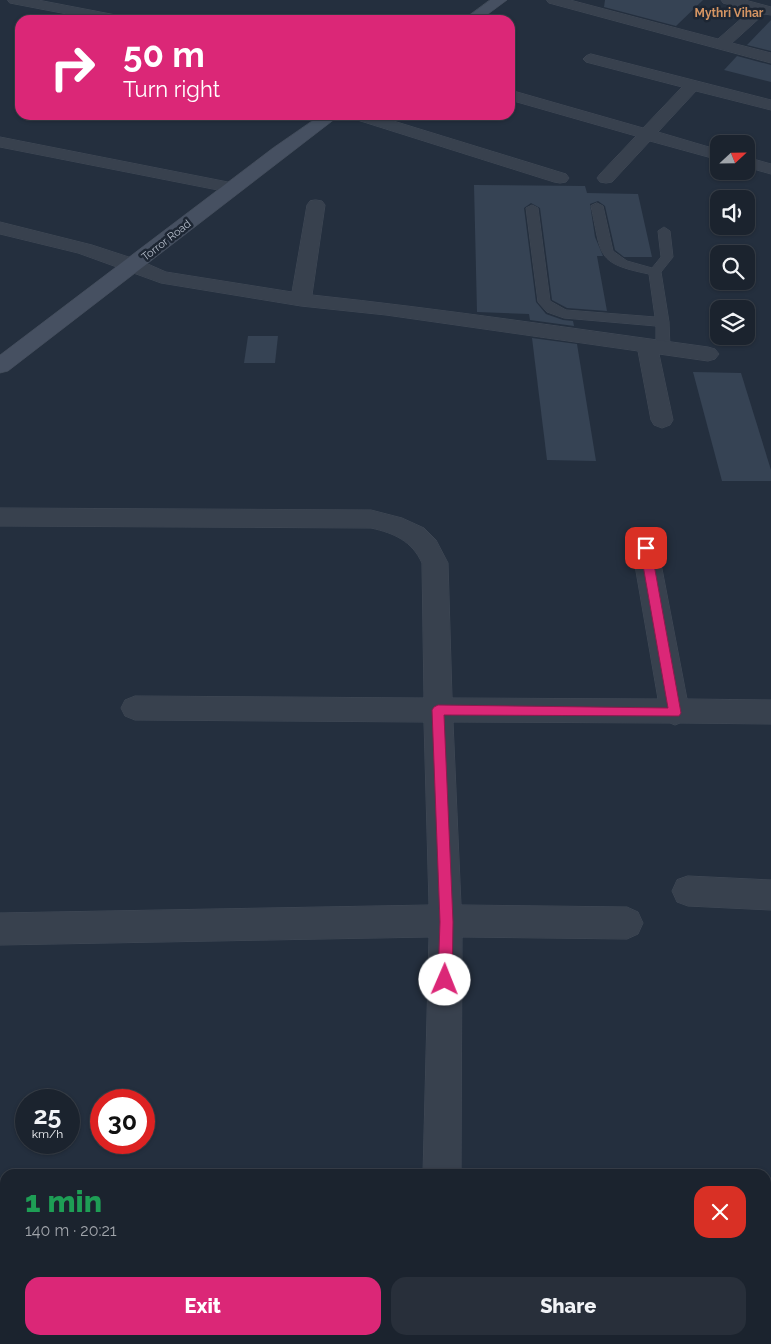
<!DOCTYPE html>
<html lang="en">
<head>
<meta charset="utf-8">
<style>
	body { margin:0; font-family:Raleway,sans-serif; background:#282f3a; color:#f1f3f6; height:100vh; display:flex; flex-direction:column; font-size:19px; white-space:nowrap }
	* { box-sizing:border-box; margin:0 }
	p { font-size:16px; color:#a0a4aa }
	.icon { flex:none; width:28px; height:28px; fill:none; stroke:currentColor; stroke-width:2; stroke-linecap:round; stroke-linejoin:round }
	.map { position:relative; flex:1; overflow:hidden }
	.side { position:absolute; left:0px; top:1169px; width:771px; height:176px; display:flex; flex-direction:column; background:#1b232e; border-radius:15px 15px 0 0; box-shadow:0 1px 4px #0004,0 0 0 1px #39404a }
	.side>* { flex:none }
	.hud { position:absolute; left:15px; top:15px; width:500px; height:105px; border-radius:15px; box-shadow:0 1px 4px #0004,0 0 0 1px #39404a; background:#db2777; color:#fff; overflow:hidden }
	.needle { width:32px; rotate:68deg }
	.tools { position:absolute; left:710px; top:135px; display:grid; gap:10px }
	.tools a { display:grid; place-items:center; width:45px; height:45px; border-radius:10px; background:#1b232e; box-shadow:0 1px 4px #0004,0 0 0 1px #39404a; font-size:25px }
	.speed { position:absolute; left:15px; top:1089px; display:flex; gap:10px; font-size:25px; font-weight:700; text-align:center }
	.speed>* { display:grid; place-content:center; width:65px; height:65px; border-radius:50%; background:#1b232e; box-shadow:0 1px 4px #0004,0 0 0 1px #39404a; line-height:1 }
	.speed small { font-size:12px; font-weight:400 }
	.speed .limit { border:8px solid #d22; background:#fff; color:#111 }
	.pin { position:absolute; display:grid; place-items:center; width:42px; height:42px; color:#fff; margin:-21px; border-radius:10px; box-shadow:0 2px 8px #0006 }
	.me { position:absolute; width:55px; margin:-28px; rotate:1deg; stroke-linejoin:round; filter:drop-shadow(0 0 4px #0008) }
	.turn { display:flex; align-items:center; gap:18px; height:105px; padding:0 25px; font-size:22px }
	.turn .icon { width:65px; height:65px; stroke-width:2.5 }
	.turn b { display:block; font-size:35px; line-height:42px }
	.round { display:grid; place-items:center; flex:none; width:52px; height:52px; border-radius:15px; background:#282f3a }
	.head { display:flex; align-items:center; justify-content:space-between; height:85px; padding:0 25px }
	h1 { font-size:30px; font-weight:800; line-height:38px; color:#1e9e55 }
	.primary-button { display:flex; gap:10px; margin-top:auto; padding:10px 25px }
	.primary-button a { flex:1; height:58px; border-radius:15px; background:#db2777; color:#fff; font-size:20px; font-weight:800; line-height:58px; text-align:center }
	.primary-button a+a { background:#282f3a; color:#f1f3f6 }
	.map>svg:first-child { display:block }
	.building { fill:#364354 }
	.lines { fill:none; stroke-linecap:round; stroke-linejoin:round }
	.lane-casing { stroke:#414a57; stroke-width:1 }
	.street-casing { stroke:#414a57; stroke-width:1 }
	.secondary-casing { stroke:#414a57; stroke-width:1 }
	.lane { fill:#38414e; fill-rule:evenodd }
	.street { fill:#38414e; fill-rule:evenodd }
	.secondary { fill:#465061; fill-rule:evenodd }
	.route { fill:#db2777; stroke:#8e194d }
	.labels { text-anchor:middle; stroke-width:5; stroke-linejoin:round; paint-order:stroke }
	.far-street-label { font-size:11px; fill:#b4bcc9; stroke:#1d2633 }
	.far-neighbourhood-label { font-size:12px; font-weight:bold; fill:#d59563; stroke:#1d2633 }
</style>
</head>
<body>
<div class="map">
<svg width="771" height="1344" viewBox="0 0 771 1344">
	<rect width="100%" height="100%" fill="#242f3e"/>
	<g class="building">
		<path d="M605,0h98l-27,26 -72,-19z"/>
		<path d="M771,20v31l-24,-6z"/>
		<path d="M737,56l34,9v17l-47,-12z"/>
		<path d="M474,185l111,1 2,7 51,1 14,63h-28l-9,-7 -10,-44 -7,-5 -8,3 5,33 8,19h-6l10,55 -40,-3 -15,-8 -12,-92 -9,-5 -7,5 12,94 10,12 17,6 10,1 1,5 -44,-6 -1,-6 -52,-2z"/>
		<path d="M248,336h30l-3,27h-31z"/>
		<path d="M532,338l45,6 19,117 -49,-1z"/>
		<path d="M693,372l48,1 30,97v11h-49z"/>
	</g>
	<g class="lines">
		<g class="lane-casing">
			<path id="lane" d="M597,203l6,3 10,45 14,10 25,7 9,-11 -3,-26 6,-4 6,4 3,26 -12,15 8,50 1,26 -2,3h-10l-2,-3v-22l-92,-8 -17,-6 -9,-10 -12,-94 6,-3 6,3 12,93 16,9 89,7 -6,-43c-54,-11 -47,-18 -58,-68z"/>
		</g>
		<g class="street-casing">
			<g id="street">
				<path d="M8,0h30l83,16 5,1 2,3h-30l-83,-16 -5,-1z"/>
				<path d="M547,0h23l148,39 33,-29 -28,-7 -2,-3h24l26,7v8l-7,-1 -32,29 39,10v10l-222,-60z"/>
				<path d="M591,54l180,46v10l-75,-19 -38,41 61,18v10l-69,-19 -38,41 -6,1 -6,-1 -3,-4 3,-4 36,-38 -126,-36v-10l133,38 39,-41 -96,-25 -3,-3 3,-3z"/>
				<path d="M349,115h25l192,59 3,4 -3,4 -6,1 -6,-1 -203,-64z"/>
				<path d="M0,137l233,46 6,1 3,4 -3,4 -6,1 -233,-46z"/>
				<path d="M746,157l25,7v10l-25,-7z"/>
				<path d="M316,200l6,1 3,4 -13,90c132,14 264,34 396,52l7,2 4,5 -4,5 -7,2 -49,-7 14,66 -3,5 -8,3 -8,-3 -3,-5 -13,-69 -252,-36 -85,-9 -140,-23 -83,-30 -78,-19v-12l92,23 49,16 25,11 126,20 15,-87 3,-4z"/>
				<path d="M0,508l371,2 31,8 22,10 12,12 12,23 4,135 206,1 -26,-151 4,-7 9,-2 9,2 4,7 29,151 84,1v24l-91,-1 -5,2 -5,-2 -217,-1 8,183 166,2 11,5 5,11 -5,11 -11,5 -165,-2 -1,237h-38l6,-237 -429,8v-32l429,-8 -5,-183 -289,-2 -10,-4 -4,-8 4,-8 10,-4 289,2 -2,-135c-10,-22 -28,-30 -51,-35l-371,-2z"/>
				<path d="M688,876l83,4v30l-83,-4 -11,-4 -5,-11 5,-11z"/>
				<rect x="0" y="1188" width="5" height="38"/>
				<path d="M766,1255l5,1v40l-5,-1z"/>
			</g>
		</g>
		<g class="secondary-casing">
			<g id="secondary">
				<path d="M490,0h17l-27,20h-17z"/>
				<path d="M321,115h19l-332,256 -8,2v-18l273,-207z"/>
			</g>
		</g>
		<use href="#lane" class="lane"/>
		<use href="#street" class="street"/>
		<use href="#secondary" class="secondary"/>
	</g>
	<path class="route" d="M646,544l5,4 30,165 -2,3 -235,-1 9,207 -1,58 -2,5 -5,2 -5,-2 -2,-5 2,-58 -8,-212 2,-3 4,-2 230,3 -28,-160z"/>
	<g class="labels">
		<g class="far-street-label">
			<text transform="translate(166 240) rotate(-38)" y="4">Torror Road</text>
		</g>
		<g class="far-neighbourhood-label">
			<text x="729" y="17">Mythri Vihar</text>
		</g>
	</g>
</svg>
<div class="tools">
<a><svg class="needle" viewBox="-14 -14 28 28"><path d="M0-13l5 13h-10z" fill="#e53935"/><path d="M0 13l5-13h-10z" fill="#a0a4aa"/></svg></a>
<a><svg class="icon" aria-label="sound" viewBox="0 0 24 24"><path d="M4 9h4l5-4v14l-5-4H4zM17 9q2 3 0 6"/></svg></a>
<a><svg class="icon" aria-label="search" viewBox="0 0 24 24"><circle cx="10" cy="10" r="6"/><path d="M15 15l6 6"/></svg></a>
<a><svg class="icon" aria-label="layers" viewBox="0 0 24 24"><path d="M12 4l9 5-9 5-9-5zM3 14l9 5 9-5"/></svg></a>
</div>
<div class="speed"><div>25<small>km/h</small></div><div class="limit">30</div></div>
<div class="pin" style="left:646px;top:548px;background:#d93025"><svg class="icon" aria-label="arrive" viewBox="0 0 24 24"><path d="M6 21V4h12l-3 4 3 4H6"/></svg></div>
<svg class="me" style="left:445px;top:980px" viewBox="-20 -20 40 40"><circle r="19" fill="#fff"/><path d="M0-13L10 11 0 6-10 11z" fill="#db2777"/></svg>
<div class="hud">
<div class="turn"><svg class="icon" aria-label="right" viewBox="0 0 24 24"><path d="M7 20v-9h11M14 6l5 5-5 5"/></svg><div><b>50 m</b>Turn right</div></div>
</div>
<section class="side">
<div class="head"><div><h1>1 min</h1><p>140 m · 20:21</p></div><a class="round" style="background:#d93025;color:#fff"><svg class="icon" aria-label="close" viewBox="0 0 24 24"><path d="M6 6l12 12M18 6L6 18"/></svg></a></div>
<div class="primary-button"><a>Exit</a><a>Share</a></div>
</section>
</div>
</body>
</html>
